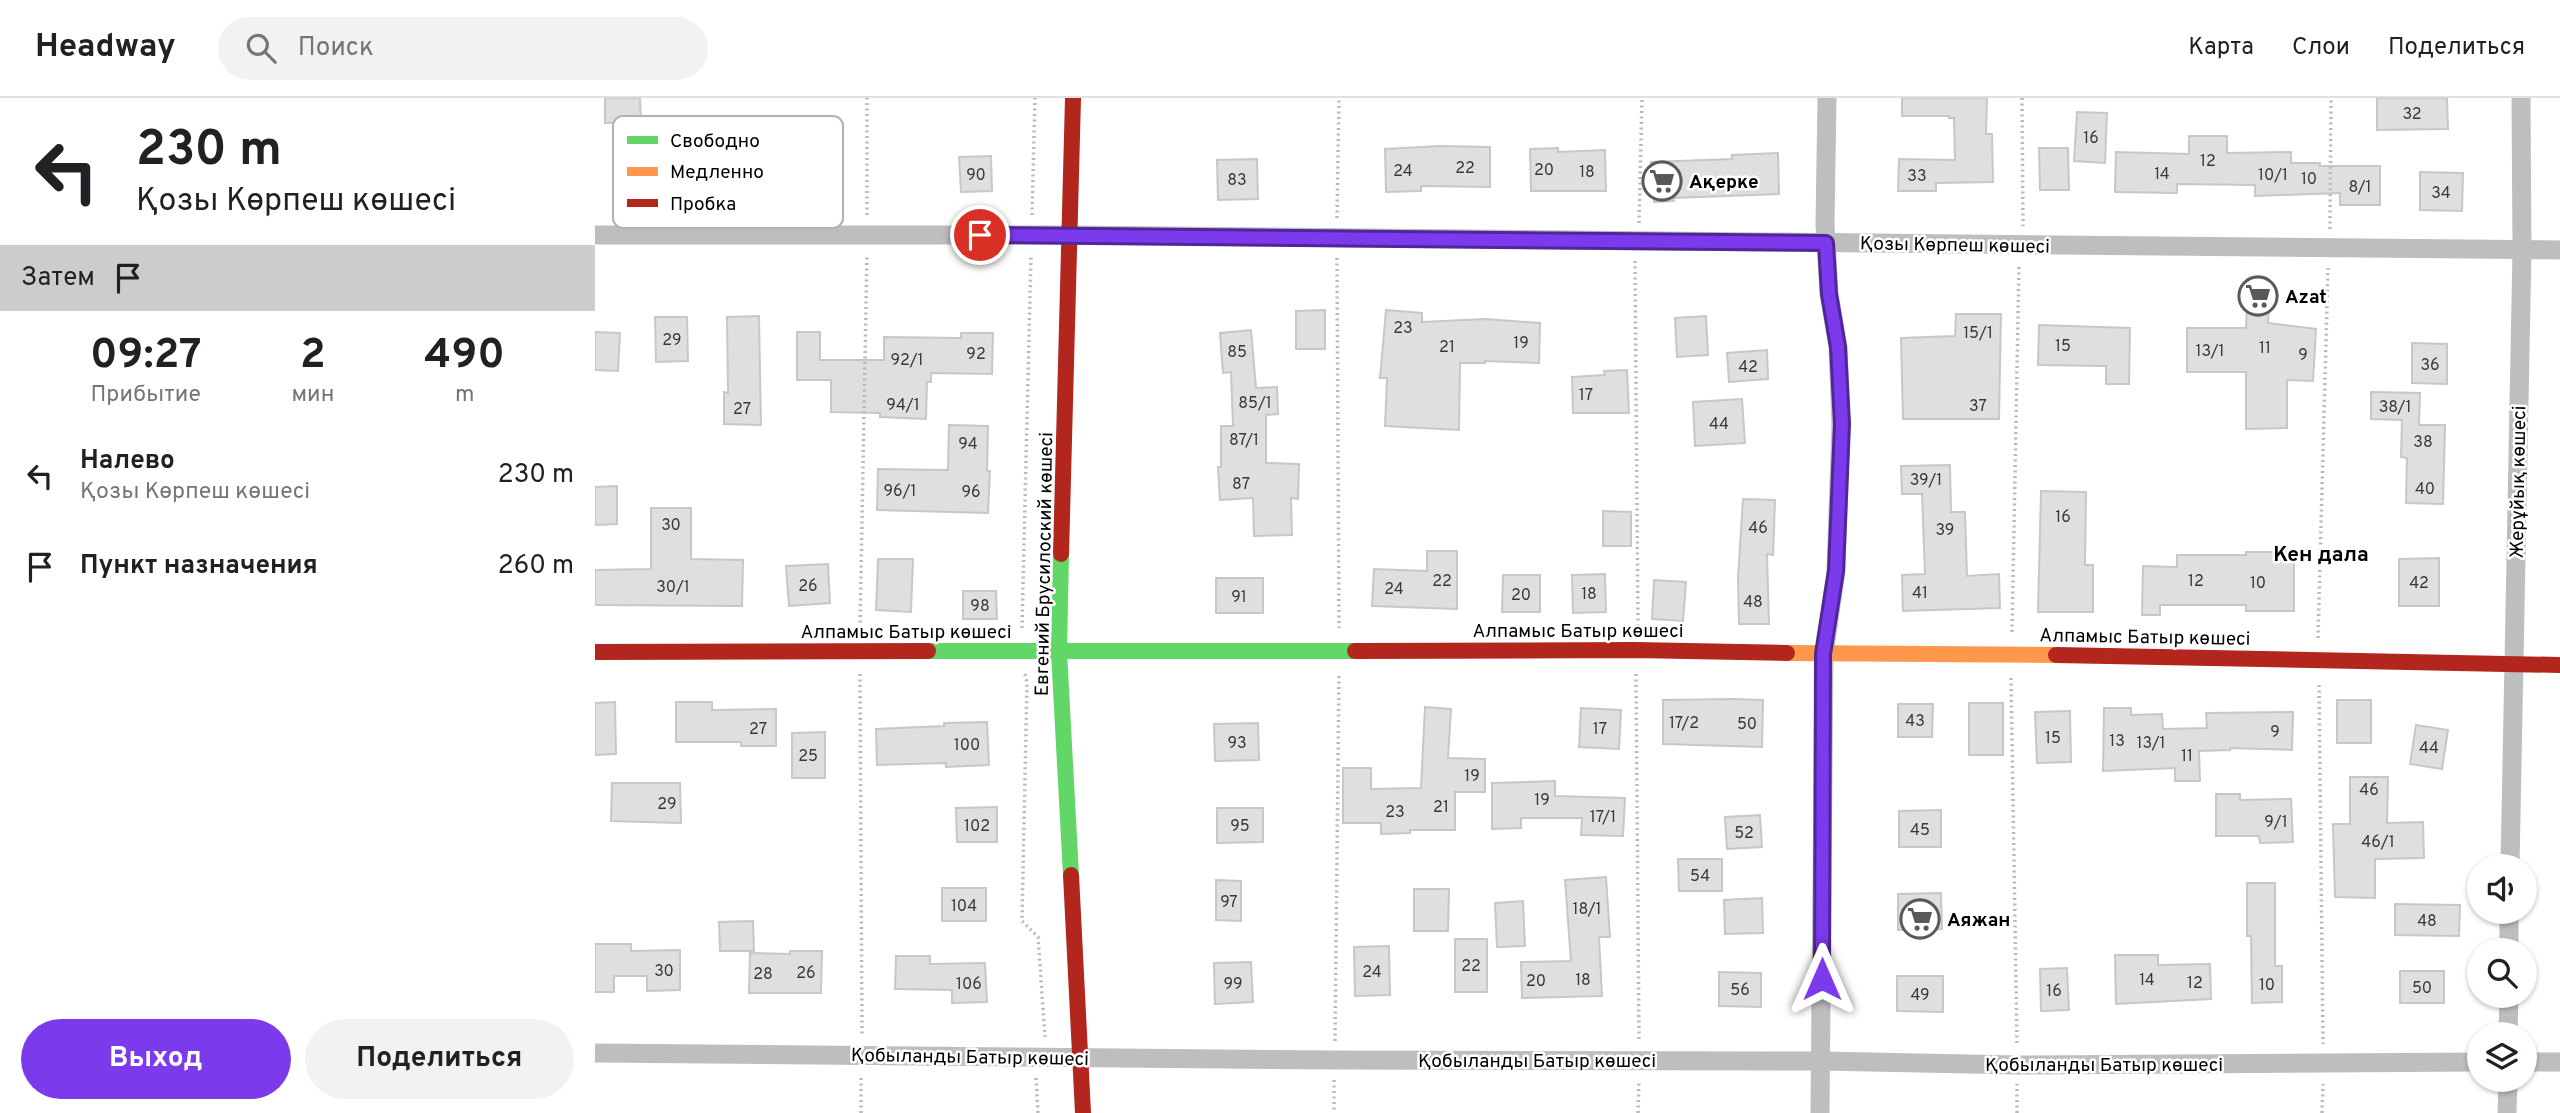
<!DOCTYPE html>
<html lang="ru">
<head>
<meta charset="utf-8">
<style>
	body { margin:0; font-family:Overpass,sans-serif; background:#f2f2f2; color:#202124; height:100vh; display:flex; flex-direction:column; font-size:26px; white-space:nowrap }
	* { box-sizing:border-box; margin:0 }
	p { font-size:23px; color:#757577 }
	.icon { flex:none; width:38px; height:38px; fill:none; stroke:currentColor; stroke-width:2; stroke-linecap:round; stroke-linejoin:round }
	.map { position:relative; flex:1; overflow:hidden }
	.details { display:flex; flex-direction:column; background:#fff; width:595px }
	.details>* { flex:none }
	.hud { background:#fff; color:#202124; overflow:hidden }
	.buttons { position:absolute; left:1872px; top:756px; display:grid; gap:14px }
	.buttons a { display:grid; place-items:center; width:70px; height:70px; border-radius:50%; background:#fff; box-shadow:0 2px 5px #0004; font-size:35px }
	.pin { position:absolute; display:grid; place-items:center; width:60px; height:60px; color:#fff; margin:-30px; border:4px solid #fff; border-radius:50%; box-shadow:0 2px 7px #0007 }
	.me { position:absolute; width:77px; margin:-38px; rotate:0deg; stroke-linejoin:round; filter:drop-shadow(0 0 5px #0008) }
	.turn { display:flex; align-items:center; gap:24px; height:147px; padding:0 21px; font-size:32px }
	.turn .icon { width:91px; height:91px; stroke-width:2.5 }
	.turn b { display:block; font-size:49px; line-height:60px }
	.then { display:flex; align-items:center; height:66px; padding:0 21px; background:#0003; gap:14px; font-size:26px }
	.eta { display:flex; justify-content:space-evenly; align-items:center; height:119px; text-align:center }
	.eta b { font-size:42px; font-weight:700; line-height:49px }
	.cta { display:flex; gap:14px; margin-top:auto; padding:14px 21px }
	.cta a { flex:1; height:80px; border-radius:42px; background:#7c3aed; color:#fff; font-size:28px; font-weight:700; line-height:80px; text-align:center }
	.cta a+a { background:#f2f2f2; color:#202124 }
	ul { padding:0; list-style:none }
	li { display:flex; align-items:center; gap:21px; height:91px; padding:0 21px }
	li div { flex:1 }
	li b { display:block; font-size:26px }
	li em { font-style:normal }
	header { display:flex; align-items:center; gap:42px; box-sizing:border-box; height:98px; padding:0 35px; background:#fff; border-bottom:2px solid #e0e0e0 }
	header strong { font-size:33px }
	nav { display:flex; gap:38px; margin-inline-start:auto; font-size:24px }
	.search { width:490px; height:63px; background:#f2f2f2; display:flex; align-items:center; gap:18px; box-sizing:border-box; padding:0 24px; border-radius:38px; color:#757577; font-size:26px }
	main { display:flex; flex:1; min-height:0 }
	.map>svg:first-child { display:block }
	.building { fill:#dfdfdf; stroke:#c7c7c7; stroke-width:2 }
	.lines { fill:none; stroke-linecap:round; stroke-linejoin:round }
	.path { stroke:#b9b9b9; stroke-width:3.5; stroke-dasharray:2 3.5; stroke-linecap:butt }
	.street { stroke:#bebebe; stroke-width:19 }
	.fast { stroke:#63d668; stroke-width:16 }
	.slow { stroke:#ff974d; stroke-width:16 }
	.jam { stroke:#b3261e; stroke-width:16 }
	.route-casing { stroke:#51269a; stroke-width:18 }
	.route { stroke:#7c3aed; stroke-width:12 }
	.labels { text-anchor:middle; stroke-width:5; stroke-linejoin:round; paint-order:stroke }
	.number-label { font-size:16px; fill:#383838 }
	.poi-label { font-size:19px; font-weight:bold; fill:#000; stroke:#fff; text-anchor:start }
	.street-label { font-size:19px; fill:#000; stroke:#fff }
	.neighbourhood-label { font-size:21px; font-weight:bold; fill:#000; stroke:#fff }
	.key { fill:#fff; stroke:#b2b2b2; stroke-width:2 }
	.key-label { font-size:19px; fill:#000 }
</style>
</head>
<body>
<header>
<strong>Headway</strong>
<div class="search"><svg class="icon" aria-label="search" viewBox="0 0 24 24"><circle cx="10" cy="10" r="6"/><path d="M15 15l6 6"/></svg>Поиск</div>
<nav><a>Карта</a><a>Слои</a><a>Поделиться</a></nav>
</header>
<main>
<section class="details">
<div class="hud">
<div class="turn"><svg class="icon" aria-label="left" viewBox="0 0 24 24"><path d="M17 20v-9H6M10 6l-5 5 5 5"/></svg><div><b>230 m</b>Қозы Көрпеш көшесі</div></div>
<div class="then">Затем<svg class="icon" aria-label="arrive" viewBox="0 0 24 24"><path d="M6 21V4h12l-3 4 3 4H6"/></svg></div>
</div>
<div class="eta">
<div><b>09:27</b><p>Прибытие</p></div>
<div><b>2</b><p>мин</p></div>
<div><b>490</b><p>m</p></div>
</div>
<ul>
<li><svg class="icon" aria-label="left" viewBox="0 0 24 24"><path d="M17 20v-9H6M10 6l-5 5 5 5"/></svg><div><b>Налево</b><p>Қозы Көрпеш көшесі</p></div><em>230 m</em></li>
<li><svg class="icon" aria-label="arrive" viewBox="0 0 24 24"><path d="M6 21V4h12l-3 4 3 4H6"/></svg><div><b>Пункт назначения</b></div><em>260 m</em></li>
</ul>
<div class="cta"><a>Выход</a><a>Поделиться</a></div>
</section>
<div class="map">
<svg width="1965" height="1015" viewBox="0 0 1965 1015">
	<rect width="100%" height="100%" fill="#fff"/>
	<g class="building">
		<path d="M10,0h35l1,24 -36,1z"/>
		<path d="M1307,0h85l-1,36h6l1,48 -57,1v8h-38l1,-32 56,1 -1,-42h-5v-2h-47z"/>
		<path d="M1782,0h70l1,31 -71,1z"/>
		<path d="M1482,14l30,1 -2,50 -31,-2z"/>
		<path d="M1594,38h38v17l64,-1v11h29v3h60v39h-40v-12l-85,3v-11l-78,-1v9l-62,-1 1,-40 73,2z"/>
		<path d="M845,48l50,1v40l-69,-1v5l-35,1 -1,-43z"/>
		<path d="M963,50v4l47,-2 1,41h-75l-1,-42z"/>
		<path d="M1444,50h29l1,42h-29z"/>
		<path d="M1183,55l1,41 -106,4 1,3 -20,1 -3,-40 81,-3v-4z"/>
		<path d="M396,58l1,35 -31,1 -2,-35z"/>
		<path d="M662,61l1,40 -40,1 -1,-40z"/>
		<path d="M1825,74l43,1 -1,38 -42,-1z"/>
		<path d="M1653,190l22,1 -2,34 48,6 -3,52 -26,-1v48l-41,1v-57h-59v-44h59z"/>
		<path d="M730,212v39h-29v-38z"/>
		<path d="M791,212l36,3v9l63,-3 55,4 -1,40 -54,-2v2h-25l-1,67 -74,-4 2,-48h-7z"/>
		<path d="M1361,216h45l-2,105h-96l-2,-81 54,-2z"/>
		<path d="M164,218l2,109 -37,-1v-32l4,1 -1,-76z"/>
		<path d="M1111,218l2,39 -31,2 -2,-39z"/>
		<path d="M60,219h32l1,44 -32,1z"/>
		<path d="M1444,227l91,3 -1,56h-23v-18l-68,-1z"/>
		<path d="M656,232l5,58 21,-1 1,27 -12,1v48l33,1 -1,35 -7,-1 1,37 -38,1 -1,-38 -33,2 -2,-33h3v-41h12l-2,-54 -8,1 -3,-40z"/>
		<path d="M0,234l25,1 -2,38 -23,-1z"/>
		<path d="M202,234h23v28h64v-23l77,1v-5h32l-1,41 -61,-1v9h-4l-1,37 -46,-2v-4l-49,-1v-32h-34z"/>
		<path d="M1817,245l35,1v40l-35,-1z"/>
		<path d="M1172,252l1,29 -39,3 -2,-29z"/>
		<path d="M1032,272l2,43h-56l-1,-36 33,-2 -1,-4z"/>
		<path d="M1776,294l49,1 -1,32h26l-2,79 -37,-1 1,-45 -6,-1 1,-37 -31,-1z"/>
		<path d="M1147,301l3,44 -50,3 -2,-44z"/>
		<path d="M354,327l39,1 -1,45h3l-2,42 -111,-3 1,-41 70,1z"/>
		<path d="M1355,367l1,47h14l2,64 32,-2 1,34 -97,3 -1,-36 23,-1 -3,-80h-20l-1,-28z"/>
		<path d="M22,388v38l-22,1v-38z"/>
		<path d="M1446,393l45,1 -1,73h8v47h-55z"/>
		<path d="M1148,401l32,1 -2,55 -6,-1 2,70h-30l-1,-46z"/>
		<path d="M56,410h40v51l52,1 -1,46 -147,-1v-35l56,-1z"/>
		<path d="M1008,413l28,1v34h-28z"/>
		<path d="M832,453h30v58l-85,-3 2,-37 53,2z"/>
		<path d="M1651,454h48v59h-48v-6h-86v10h-18l1,-49 34,1v-12h69z"/>
		<path d="M1844,460v48h-40v-47z"/>
		<path d="M283,461h35l-2,53 -35,-2z"/>
		<path d="M233,466l2,39 -41,3 -3,-40z"/>
		<path d="M1010,476l1,38 -33,1 -1,-38z"/>
		<path d="M908,477h37v37h-38z"/>
		<rect x="621" y="480" width="47" height="35"/>
		<path d="M1059,482l32,2 -3,39 -31,-2z"/>
		<path d="M368,493h33l1,28h-34z"/>
		<path d="M1138,601l30,1 -1,47 -99,-3v-44z"/>
		<rect x="1742" y="602" width="34" height="43"/>
		<path d="M20,604l1,52 -21,1v-52z"/>
		<path d="M81,604h36v8l64,-1v37h-35v-4h-65z"/>
		<rect x="1374" y="605" width="34" height="52"/>
		<path d="M1303,606h35l-1,33h-34z"/>
		<path d="M830,609l26,2 -3,49 37,1v33h-30v38h-45v3l-29,1v-11h-38v-55h28v21l50,-1z"/>
		<path d="M986,610l40,2 -2,39 -40,-2z"/>
		<path d="M1509,610h27v7l31,-1 1,15 44,-1 -1,-15 87,-1 -1,38 -62,-2v2l-31,1 1,30h-25v-13l-72,3z"/>
		<path d="M1475,613l1,51 -34,1 -2,-51z"/>
		<path d="M392,624l2,43 -43,2v-4l-69,2 -1,-36 68,-3v-3z"/>
		<path d="M663,625l1,37 -44,1 -1,-37z"/>
		<path d="M1821,627l32,5 -6,39 -32,-5z"/>
		<path d="M230,634v46h-33v-45z"/>
		<path d="M1755,679h38l-1,46 36,-1 1,36 -49,1v39l-40,-1 -2,-73h17z"/>
		<path d="M960,683v15l70,2 -2,38 -42,-1 1,-17h-61v10l-29,1v-46z"/>
		<path d="M17,685h68l1,40 -70,-2z"/>
		<path d="M1621,696h24v6l51,-1 2,43 -33,1 -1,-7h-43z"/>
		<path d="M402,709v35h-40l-1,-34z"/>
		<path d="M622,710h46v34l-46,1z"/>
		<path d="M1346,712v37h-42v-36z"/>
		<path d="M1165,717l2,32 -35,2 -2,-32z"/>
		<path d="M1083,761h44v32h-43z"/>
		<path d="M1011,779l4,60h-11l3,59 -80,2 -1,-36 50,-1 -6,-81z"/>
		<path d="M621,782l25,1v40l-25,-1z"/>
		<path d="M1652,785h28v83h7v36l-30,1 -1,-67h-4z"/>
		<rect x="347" y="790" width="44" height="33"/>
		<path d="M819,791h35l-1,42h-34z"/>
		<path d="M1346,795l1,36 -44,1v-36z"/>
		<path d="M1167,800l1,35 -38,1 -1,-34z"/>
		<path d="M928,803l2,45 -28,1 -2,-44z"/>
		<path d="M1800,806l65,1 -1,31 -64,-1z"/>
		<path d="M158,823l1,30h-34l-1,-29z"/>
		<rect x="860" y="841" width="32" height="53"/>
		<path d="M0,846h36v7l49,-1v40l-33,1v-15h-33v16h-19z"/>
		<path d="M794,848l1,49 -35,1 -1,-49z"/>
		<path d="M195,853h32l-1,42h-72l1,-40 40,1z"/>
		<path d="M1520,857h43v10l52,-1 1,35 -95,5z"/>
		<path d="M301,858h34v8l55,-1 2,39 -35,1v-13l-57,-1z"/>
		<path d="M656,864l2,40 -38,2 -1,-41z"/>
		<path d="M1472,870l2,42 -28,1 -1,-42z"/>
		<rect x="1805" y="873" width="44" height="32"/>
		<path d="M1124,874l42,1v34l-42,-1z"/>
		<path d="M1302,878h46v36l-46,-1z"/>
	</g>
	<g class="lines">
		<g class="path">
			<path d="M1427,0l1,128"/>
			<path d="M272,117v-117"/>
			<path d="M437,117l3,-117"/>
			<path d="M742,120l2,-120"/>
			<path d="M1044,125l3,-125"/>
			<path d="M1735,131l1,-131"/>
			<path d="M742,160l2,370"/>
			<path d="M1040,163l3,367"/>
			<path d="M265,530l7,-374"/>
			<path d="M427,530l9,-374"/>
			<path d="M1417,534l7,-367"/>
			<path d="M1723,540l10,-370"/>
			<path d="M265,576l2,363"/>
			<path d="M430,576l2,9 -5,238 16,16 7,100"/>
			<path d="M1041,576l3,367"/>
			<path d="M1416,580l6,366"/>
			<path d="M1724,587l4,359"/>
			<path d="M740,943l4,-367"/>
			<path d="M441,980l2,35"/>
			<path d="M739,982v33"/>
			<path d="M266,1015v-36"/>
			<path d="M1043,1015l1,-33"/>
			<path d="M1422,1015v-29"/>
			<path d="M1727,1015l1,-29"/>
		</g>
		<g class="street">
			<path d="M0,137h476l1489,15"/>
			<path d="M1915,768l12,-616 -1,-152"/>
			<path d="M1914,852v-38"/>
			<path d="M1913,936l1,-38"/>
			<path d="M0,955l739,7 487,1 197,4 462,-3"/>
			<path d="M1930,964h35"/>
			<path d="M1225,1015l4,-459 12,-83 5,-147 -3,-77 -9,-53 -4,-70 2,-126"/>
			<path d="M1912,1015l1,-33"/>
		</g>
		<g class="fast">
			<path d="M466,456l-2,98 12,223"/>
			<path d="M333,553h427"/>
		</g>
		<path class="slow" d="M1192,555l269,2"/>
		<g class="jam">
			<path d="M466,456l12,-456"/>
			<path d="M760,553l280,-1 152,3"/>
			<path d="M0,554l333,-1"/>
			<path d="M1461,557l504,10"/>
			<path d="M476,777l12,238"/>
		</g>
	</g>
	<g class="lines">
		<g class="route-casing">
			<path id="route" d="M385,137l846,8 3,51 9,53 4,77 -6,147 -13,83 -1,325"/>
		</g>
		<use href="#route" class="route"/>
	</g>
	<defs>
		<g id="supermarket-ring" transform="scale(2.0125)"><circle r="9.5" fill="#fff" stroke="#595959" stroke-width="1.5"/><path d="M-6-5.5h2.5l.6 2H6L4.5 2H-2.5L-4.4-4H-6ZM-1.5 3.2a1.3 1.3 0 1 0 .1 0ZM3 3.2a1.3 1.3 0 1 0 .1 0Z" fill="#595959"/></g>
	</defs>
	<g fill-rule="evenodd">
		<use href="#supermarket-ring" x="1067" y="83"/>
		<use href="#supermarket-ring" x="1663" y="198"/>
		<use href="#supermarket-ring" x="1325" y="821"/>
	</g>
	<g class="labels">
		<g class="number-label">
			<text x="1817" y="21">32</text>
			<text x="1496" y="45">16</text>
			<text x="1613" y="68">12</text>
			<text x="870" y="75">22</text>
			<text x="949" y="77">20</text>
			<text x="808" y="78">24</text>
			<text x="992" y="79">18</text>
			<text x="1567" y="81">14</text>
			<text x="381" y="82">90</text>
			<text x="1678" y="82">10/1</text>
			<text x="1322" y="83">33</text>
			<text x="1714" y="86">10</text>
			<text x="642" y="87">83</text>
			<text x="1765" y="94">8/1</text>
			<text x="1846" y="100">34</text>
			<text x="808" y="235">23</text>
			<text x="1383" y="240">15/1</text>
			<text x="77" y="247">29</text>
			<text x="926" y="250">19</text>
			<text x="1468" y="253">15</text>
			<text x="852" y="254">21</text>
			<text x="1670" y="255">11</text>
			<text x="1615" y="258">13/1</text>
			<text x="642" y="259">85</text>
			<text x="381" y="261">92</text>
			<text x="1708" y="262">9</text>
			<text x="312" y="267">92/1</text>
			<text x="1835" y="272">36</text>
			<text x="1153" y="274">42</text>
			<text x="991" y="302">17</text>
			<text x="660" y="310">85/1</text>
			<text x="308" y="312">94/1</text>
			<text x="1383" y="313">37</text>
			<text x="1800" y="314">38/1</text>
			<text x="147" y="316">27</text>
			<text x="1124" y="331">44</text>
			<text x="649" y="347">87/1</text>
			<text x="1828" y="349">38</text>
			<text x="373" y="351">94</text>
			<text x="1331" y="387">39/1</text>
			<text x="646" y="391">87</text>
			<text x="1830" y="396">40</text>
			<text x="305" y="398">96/1</text>
			<text x="376" y="399">96</text>
			<text x="1468" y="424">16</text>
			<text x="76" y="432">30</text>
			<text x="1163" y="435">46</text>
			<text x="1350" y="437">39</text>
			<text x="847" y="488">22</text>
			<text x="1601" y="488">12</text>
			<text x="1663" y="490">10</text>
			<text x="1824" y="490">42</text>
			<text x="213" y="493">26</text>
			<text x="78" y="494">30/1</text>
			<text x="799" y="496">24</text>
			<text x="1325" y="500">41</text>
			<text x="994" y="501">18</text>
			<text x="926" y="502">20</text>
			<text x="644" y="504">91</text>
			<text x="1158" y="509">48</text>
			<text x="385" y="513">98</text>
			<text x="1320" y="628">43</text>
			<text x="1089" y="630">17/2</text>
			<text x="1152" y="631">50</text>
			<text x="163" y="636">27</text>
			<text x="1005" y="636">17</text>
			<text x="1680" y="639">9</text>
			<text x="1458" y="645">15</text>
			<text x="1522" y="648">13</text>
			<text x="642" y="650">93</text>
			<text x="1556" y="650">13/1</text>
			<text x="372" y="652">100</text>
			<text x="1834" y="655">44</text>
			<text x="213" y="663">25</text>
			<text x="1592" y="663">11</text>
			<text x="877" y="683">19</text>
			<text x="1774" y="697">46</text>
			<text x="947" y="707">19</text>
			<text x="72" y="711">29</text>
			<text x="846" y="714">21</text>
			<text x="800" y="719">23</text>
			<text x="1008" y="724">17/1</text>
			<text x="1681" y="729">9/1</text>
			<text x="382" y="733">102</text>
			<text x="645" y="733">95</text>
			<text x="1325" y="737">45</text>
			<text x="1149" y="740">52</text>
			<text x="1783" y="749">46/1</text>
			<text x="1105" y="783">54</text>
			<text x="634" y="809">97</text>
			<text x="369" y="813">104</text>
			<text x="992" y="816">18/1</text>
			<text x="1832" y="828">48</text>
			<text x="876" y="873">22</text>
			<text x="69" y="878">30</text>
			<text x="777" y="879">24</text>
			<text x="211" y="880">26</text>
			<text x="168" y="881">28</text>
			<text x="988" y="887">18</text>
			<text x="1552" y="887">14</text>
			<text x="941" y="888">20</text>
			<text x="1600" y="890">12</text>
			<text x="374" y="891">106</text>
			<text x="638" y="891">99</text>
			<text x="1672" y="892">10</text>
			<text x="1827" y="895">50</text>
			<text x="1145" y="897">56</text>
			<text x="1459" y="898">16</text>
			<text x="1325" y="902">49</text>
		</g>
		<g class="poi-label">
			<text x="1094" y="90">Ақерке</text>
			<text x="1690" y="205">Azat</text>
			<text x="1352" y="828">Аяжан</text>
		</g>
		<g class="street-label">
			<text transform="translate(1360 146) rotate(1)" y="7">Қозы Көрпеш көшесі</text>
			<text transform="translate(1922 384) rotate(-89)" y="7">Жерұйық көшесі</text>
			<text transform="translate(448 466) rotate(-89)" y="7">Евгений Брусилоский көшесі</text>
			<text x="983" y="539">Алпамыс Батыр көшесі</text>
			<text x="311" y="540">Алпамыс Батыр көшесі</text>
			<text transform="translate(1550 538) rotate(1)" y="7">Алпамыс Батыр көшесі</text>
			<text transform="translate(375 958) rotate(1)" y="7">Қобыланды Батыр көшесі</text>
			<text x="942" y="969">Қобыланды Батыр көшесі</text>
			<text x="1509" y="973">Қобыланды Батыр көшесі</text>
		</g>
		<g class="neighbourhood-label">
			<text x="1726" y="463">Кен дала</text>
		</g>
	</g>
	<rect x="18" y="18" width="230" height="112" rx="10" class="key"/>
	<rect x="32" y="38" width="31" height="8" fill="#63d668"/>
	<rect x="32" y="69" width="31" height="9" fill="#ff974d"/>
	<rect x="32" y="101" width="31" height="8" fill="#b3261e"/>
	<g class="key-label">
		<text x="75" y="49">Свободно</text>
		<text x="75" y="80">Медленно</text>
		<text x="75" y="112">Пробка</text>
	</g>
</svg>
<div class="buttons">
<a><svg class="icon" aria-label="sound" viewBox="0 0 24 24"><path d="M4 9h4l5-4v14l-5-4H4zM17 9q2 3 0 6"/></svg></a>
<a><svg class="icon" aria-label="search" viewBox="0 0 24 24"><circle cx="10" cy="10" r="6"/><path d="M15 15l6 6"/></svg></a>
<a><svg class="icon" aria-label="layers" viewBox="0 0 24 24"><path d="M12 4l9 5-9 5-9-5zM3 14l9 5 9-5"/></svg></a>
</div>
<div class="pin" style="left:385px;top:137px;background:#d93025"><svg class="icon" aria-label="arrive" viewBox="0 0 24 24"><path d="M6 21V4h12l-3 4 3 4H6"/></svg></div>
<svg class="me" style="left:1227px;top:881px" viewBox="-20 -20 40 40"><path d="M0-17L14 15 0 8-14 15z" fill="#7c3aed" stroke="#fff" stroke-width="4"/></svg>
</div>
</main>
</body>
</html>
